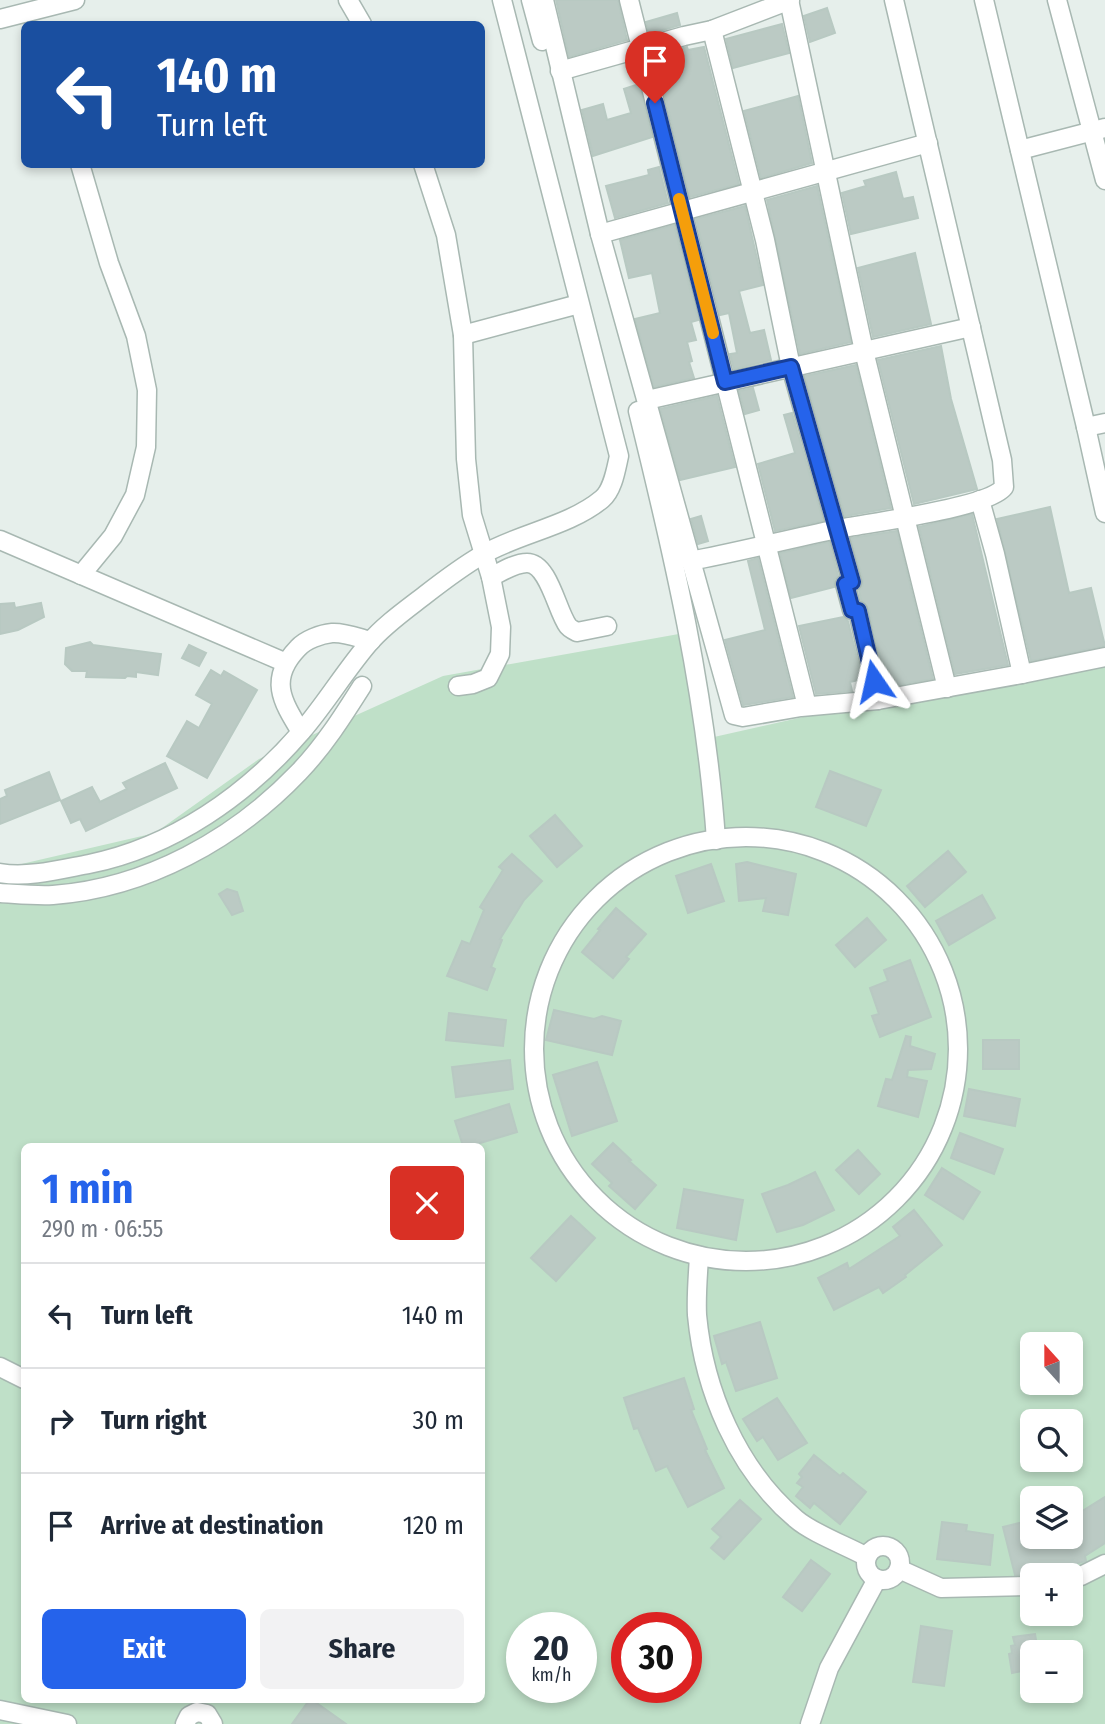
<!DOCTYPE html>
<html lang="en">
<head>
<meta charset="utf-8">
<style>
	body { margin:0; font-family:"Fira Sans Condensed",sans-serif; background:#f2f2f3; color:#1f2937; height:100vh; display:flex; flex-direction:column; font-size:26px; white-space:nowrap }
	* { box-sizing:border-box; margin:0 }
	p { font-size:23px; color:#747a83 }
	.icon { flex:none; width:38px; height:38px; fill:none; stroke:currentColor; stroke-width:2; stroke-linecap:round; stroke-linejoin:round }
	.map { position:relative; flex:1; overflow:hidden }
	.details { position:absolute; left:21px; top:1143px; width:464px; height:560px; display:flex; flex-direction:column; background:#fff; border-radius:10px; box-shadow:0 4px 10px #0003 }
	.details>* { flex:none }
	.guide { position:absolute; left:21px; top:21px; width:464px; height:147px; border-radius:10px; box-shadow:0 4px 10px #0003; background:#1a4fa0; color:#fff; overflow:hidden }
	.needle { width:46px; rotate:339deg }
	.controls { position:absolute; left:1020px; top:1332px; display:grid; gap:14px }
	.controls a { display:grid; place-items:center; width:63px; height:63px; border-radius:10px; background:#fff; box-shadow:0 4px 10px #0003; font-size:35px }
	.speed { position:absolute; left:506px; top:1612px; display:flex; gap:14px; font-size:35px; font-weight:700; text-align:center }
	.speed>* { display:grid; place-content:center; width:91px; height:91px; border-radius:50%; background:#fff; box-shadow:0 4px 10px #0003; line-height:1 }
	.speed small { font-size:18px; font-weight:400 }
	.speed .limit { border:10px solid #d22; background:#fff; color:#111 }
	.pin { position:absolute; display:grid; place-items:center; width:60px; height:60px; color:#fff; margin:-72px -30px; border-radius:50% 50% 50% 0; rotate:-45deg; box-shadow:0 0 7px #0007 }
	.pin .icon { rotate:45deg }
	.me { position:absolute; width:77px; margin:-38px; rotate:349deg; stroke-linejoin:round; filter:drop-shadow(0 0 5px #0008) }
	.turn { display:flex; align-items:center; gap:24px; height:147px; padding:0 21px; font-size:32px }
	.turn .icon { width:91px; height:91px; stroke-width:2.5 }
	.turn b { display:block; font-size:49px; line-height:60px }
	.round { display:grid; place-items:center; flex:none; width:74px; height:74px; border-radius:10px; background:#f2f2f3 }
	.head { display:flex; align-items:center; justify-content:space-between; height:119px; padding:0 21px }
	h1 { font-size:42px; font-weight:700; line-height:52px; color:#2563eb }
	.action { display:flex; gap:14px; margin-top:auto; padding:14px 21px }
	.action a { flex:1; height:80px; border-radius:10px; background:#2563eb; color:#fff; font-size:28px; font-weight:700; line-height:80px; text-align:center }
	.action a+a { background:#f2f2f3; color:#1f2937 }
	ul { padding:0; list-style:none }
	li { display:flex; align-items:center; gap:21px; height:105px; padding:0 21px; border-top:2px solid #e0e1e3 }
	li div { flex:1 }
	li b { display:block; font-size:26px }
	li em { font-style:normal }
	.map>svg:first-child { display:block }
	.green { fill:#bfe0c8; fill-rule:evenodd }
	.building { fill:#bbcac4; stroke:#b8c9c2; stroke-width:2 }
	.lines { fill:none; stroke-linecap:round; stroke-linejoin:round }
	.minor-casing { stroke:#a8b8b2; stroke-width:21 }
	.minor { stroke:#fff; stroke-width:18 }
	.route-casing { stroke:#184099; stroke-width:18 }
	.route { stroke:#2563eb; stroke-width:12 }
	.slow { stroke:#f59e0b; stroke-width:12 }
</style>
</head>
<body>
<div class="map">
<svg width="1105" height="1724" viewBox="0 0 1105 1724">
	<rect width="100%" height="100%" fill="#e6efeb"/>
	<path class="green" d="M690,632l24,105 89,-20 302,-51v1058h-1105v-855l155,-36 104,-74 184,-83zM24,1146h457v553h-457zM1032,1344h39v38h-39zM1032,1421h39v39h-39zM1032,1498h39v38h-39zM1032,1575h39v39h-39zM522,1628h59v59h-59zM626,1628h60v59h-60zM1032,1652h39v38h-39z"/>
	<g class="building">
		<path d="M556,0h62l9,40 -58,17z"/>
		<path d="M827,8l8,25 -25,9 -6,-26z"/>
		<path d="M677,13l3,12 -31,9 -3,-12z"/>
		<path d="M782,24l7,29 -56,15 -7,-29z"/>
		<path d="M687,47l1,3 16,-3 35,137 -49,13 -35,-141z"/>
		<path d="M639,84l13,53 -59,19 -11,-46 21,-6 4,16 24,-7 -7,-24z"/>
		<path d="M798,96l14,67 -51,15 -17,-67z"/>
		<path d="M659,167l9,36 -53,15 -9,-32 43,-11 -1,-5z"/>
		<path d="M896,172l7,27 10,-2 5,21 -67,16 -9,-41 24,-7 -2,-5z"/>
		<path d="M817,186l34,156 -51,12 -33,-154z"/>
		<path d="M745,206l18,79 -24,6 11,42 14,-3 7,30 -37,9 -4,-15 7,-1 -8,-40 -9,2 -24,-96z"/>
		<path d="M674,225l24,95 -7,2 5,18 -9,2 5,19 -3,1 5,16 -40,9 -19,-68 25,-6 -8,-40 -23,5 -9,-38z"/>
		<path d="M915,253l16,71 -58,13 -15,-69z"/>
		<path d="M941,346l10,53 26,90 -63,15 -36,-144z"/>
		<path d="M856,365l35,143 -46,8 -40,-140z"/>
		<path d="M753,388l6,22 -14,4 -6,-23z"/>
		<path d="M717,396l18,71 -55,13 -20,-71z"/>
		<path d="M792,413l31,108 -48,10 -17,-67 37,-11 -11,-38z"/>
		<path d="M1050,507l19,86 22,-5 14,58 -74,15 -34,-142z"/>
		<path d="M972,514l36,151 -53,9 -36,-147z"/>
		<path d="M701,516l7,25 -10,3 -7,-25z"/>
		<path d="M897,531l36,148 -46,8 -18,-78 -8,-9 -2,-9 4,-6v-5l-12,-42z"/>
		<path d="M829,542l9,33 -4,5v7l-43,11 -11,-45z"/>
		<path d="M758,558l35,139 -50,8 -18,-65 40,-10 -17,-69z"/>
		<path d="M14,603l1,5 26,-5 3,14 -26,13 -18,4v-30z"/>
		<path d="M843,617l5,4 14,58 -12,3 2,9 -36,3 -17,-68z"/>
		<path d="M90,642l3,3 68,9 -3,21 -22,-3v5l-9,-1 -2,2 -39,-1 1,-6h-15l-7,-7 1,-16z"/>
		<path d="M189,645l17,8 -7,13 -17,-8z"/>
		<path d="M211,670l10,6 3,-5 33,19 -50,88 -40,-22 20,-35 12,7 13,-24 -16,-9z"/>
		<path d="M165,763l12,25 -91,43 -6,-12 -9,4 -10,-22 31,-14 8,15 27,-13 -4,-6z"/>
		<path d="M830,771l51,19 -15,36 -50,-19z"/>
		<path d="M49,772l11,28 -60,24v-25l7,-3 -2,-6z"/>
		<path d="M555,815l27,31 -25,21 -27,-31z"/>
		<path d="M948,851l18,21 -41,35 -18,-21z"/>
		<path d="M512,854l30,27 -18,19 -24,39 2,1 -11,27 4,2 -8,21 -40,-14 15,-35 8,3 14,-34 -4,-3 23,-37 -4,-3z"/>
		<path d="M747,862l49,12 -8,41 -25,-4 3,-13 -27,3 -3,-37z"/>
		<path d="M711,864l13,37 -36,12 -12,-37z"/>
		<path d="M227,889l10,3 6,19 -11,4 -13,-21z"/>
		<path d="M982,895l13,23 -46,27 -13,-24z"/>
		<path d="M616,908l30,26 -20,23 3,2 -16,19 -31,-26 18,-22 -2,-1z"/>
		<path d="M867,918l19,22 -31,27 -19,-22z"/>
		<path d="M910,960l21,57 -51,20 -8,-21 7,-2 -9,-26 18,-7 -4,-11z"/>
		<path d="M554,1010l40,9 8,-3 19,5 -9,34 -66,-15z"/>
		<path d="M449,1013l57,7 -3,26 -57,-6z"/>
		<path d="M906,1036l5,1 -1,9 25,8 -4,15 -23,1 -1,7 20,4 -9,36 -40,-11 8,-27 6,1z"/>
		<rect x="983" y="1040" width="36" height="29"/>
		<path d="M510,1060l3,29 -57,8 -4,-30z"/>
		<path d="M597,1062l20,59 -45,15 -19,-61z"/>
		<path d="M969,1089l51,10 -5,27 -51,-10z"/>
		<path d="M509,1104l8,28 -47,14h-7l-8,-25z"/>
		<path d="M960,1133l43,16 -9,25 -43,-16z"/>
		<path d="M613,1143l18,17 -2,1 27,24 -21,24 -26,-23 3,-3 -20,-19z"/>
		<path d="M858,1150l22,24 -21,20 -23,-24z"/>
		<path d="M942,1168l38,24 -17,27 -38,-24z"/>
		<path d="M815,1172l19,38 -31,15 -26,7 -15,-38 26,-9z"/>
		<path d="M684,1189l59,11 -7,40 -59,-12z"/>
		<path d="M914,1210l28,35 -37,30 1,2 -23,16 -4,-6 -45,23 -16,-32 29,-15 2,6 51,-33 -7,-9z"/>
		<path d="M571,1216l24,22 -39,43 -25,-23z"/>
		<path d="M760,1322l17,56 -41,13 -10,-29 -4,2 -8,-28z"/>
		<path d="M684,1378l10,31 -3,1 16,39 -2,1 19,38 -36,19 -21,-41 -11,5 -18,-43 -4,1 -10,-31z"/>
		<path d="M777,1398l30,45 -29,17 -15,-23 -6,4 -14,-22z"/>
		<path d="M814,1455l26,21 3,-3 23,19 -26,32 -26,-21 -4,5 -14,-12 7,-9 -6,-4 5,-6 -3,-3z"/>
		<path d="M1105,1497v46l-20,13 1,5 -54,14h-17l-12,-48 29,-7v16h39v-18z"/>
		<path d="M740,1500l21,19 -37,40 -13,-11 10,-11 -9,-8z"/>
		<path d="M942,1522l25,3 -1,6 27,4 -3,30 -53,-6z"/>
		<path d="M811,1560l19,14 -28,37 -19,-14z"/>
		<path d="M921,1626l31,5 -8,55 -31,-4z"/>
		<path d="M1035,1634l3,18h-6v17l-20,4 -3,-19 3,-1 -1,-7 4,-1 -2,-8z"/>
		<path d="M310,1699h1l35,25h-54z"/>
	</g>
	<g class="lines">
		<g class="minor-casing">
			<g id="minor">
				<path d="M348,0l14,24"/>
				<path d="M531,0l11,41"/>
				<path d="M544,0l56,234 134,481 9,2 58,-10 77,-7 144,-26 -27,-120 -15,-54"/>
				<path d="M629,0l178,706"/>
				<path d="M789,0l75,351 83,337"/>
				<path d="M984,0l102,427"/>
				<path d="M1057,0l48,180"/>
				<path d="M0,19l75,-19"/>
				<path d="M712,30l53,210 26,127 61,215 -7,2 7,26 6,1 20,89"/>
				<path d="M560,71l124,-35 28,-6 78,-30"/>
				<path d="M1020,150l85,-22"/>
				<path d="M80,164l29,99 27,73 11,54 -1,57 -11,48 -22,41 -32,39"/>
				<path d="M423,164l23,71 17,100 3,124 6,56 19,62 10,50 -1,27 -12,24 -15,6 -15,2"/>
				<path d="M600,234l328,-91"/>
				<path d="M463,335l116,-31"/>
				<path d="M647,400l324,-73"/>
				<path d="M638,411c35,142 68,283 78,429"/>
				<path d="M1105,423l-19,4 19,86"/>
				<path d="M0,540l284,122"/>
				<path d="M690,561c49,-9 98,-22 148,-32 29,-6 151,-21 166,-42l-2,-27 -108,-460"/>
				<path d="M491,577c10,-5 24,-14 36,-14 22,0 30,49 41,63 1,2 7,5 9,6l30,-6"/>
				<path d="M1022,674l83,-17"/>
				<path d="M301,732c-19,-31 -33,-53 -3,-84 7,-8 23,-14 34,-15 12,-1 27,5 39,8"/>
				<circle cx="746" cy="1049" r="212"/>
				<path d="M0,873c28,5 62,-4 89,-9 84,-17 158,-69 213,-133 24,-28 43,-60 67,-88 15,-18 38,-34 56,-48 18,-14 38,-29 57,-40 35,-21 88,-29 120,-56 11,-9 14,-30 17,-43l-117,-456"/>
				<path d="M0,893c17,1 36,3 53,2 94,-7 182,-56 246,-123 25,-26 44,-56 63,-86"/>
				<path d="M699,1256c-1,19 -3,39 -2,59 7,75 40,154 99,204 16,14 51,27 71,38"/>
				<path d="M0,1367l24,12"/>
				<circle cx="883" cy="1563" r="17"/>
				<path d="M899,1569l42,19 91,-2"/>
				<path d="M1071,1578l10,-2 24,-12"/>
				<path d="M0,1710l67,14"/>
				<path d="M185,1724l4,-8 8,-4 10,2 6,10"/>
				<path d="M810,1724l19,-56 48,-89"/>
			</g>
		</g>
		<use href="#minor" class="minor"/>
	</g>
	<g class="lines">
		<g class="route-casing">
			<path id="route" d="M655,103l70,279 66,-15 61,215 -7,2 7,26 6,1 16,70"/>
		</g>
		<use href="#route" class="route"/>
		<path class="slow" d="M679,199l34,134"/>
	</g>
</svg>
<div class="controls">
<a><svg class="needle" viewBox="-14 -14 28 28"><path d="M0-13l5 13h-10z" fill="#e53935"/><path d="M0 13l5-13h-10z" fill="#747a83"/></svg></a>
<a><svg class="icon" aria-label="search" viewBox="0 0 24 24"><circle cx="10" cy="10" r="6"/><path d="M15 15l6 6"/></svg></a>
<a><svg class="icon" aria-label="layers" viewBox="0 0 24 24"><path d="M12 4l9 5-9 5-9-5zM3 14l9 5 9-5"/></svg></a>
<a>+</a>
<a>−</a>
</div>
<div class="speed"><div>20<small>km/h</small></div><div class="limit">30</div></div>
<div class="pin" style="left:655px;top:103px;background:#d93025"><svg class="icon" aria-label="arrive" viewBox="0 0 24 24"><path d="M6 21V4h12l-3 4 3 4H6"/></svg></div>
<svg class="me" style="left:874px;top:681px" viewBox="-20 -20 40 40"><path d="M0-17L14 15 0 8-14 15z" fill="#2563eb" stroke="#fff" stroke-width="4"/></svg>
<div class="guide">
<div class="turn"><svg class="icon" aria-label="left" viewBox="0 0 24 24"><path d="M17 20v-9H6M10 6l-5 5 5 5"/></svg><div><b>140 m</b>Turn left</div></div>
</div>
<section class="details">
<div class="head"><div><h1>1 min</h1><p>290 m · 06:55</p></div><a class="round" style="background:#d93025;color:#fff"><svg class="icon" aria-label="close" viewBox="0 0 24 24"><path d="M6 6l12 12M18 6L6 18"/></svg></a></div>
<ul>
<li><svg class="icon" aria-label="left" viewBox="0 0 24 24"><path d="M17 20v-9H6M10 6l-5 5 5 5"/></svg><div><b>Turn left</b></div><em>140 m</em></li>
<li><svg class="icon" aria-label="right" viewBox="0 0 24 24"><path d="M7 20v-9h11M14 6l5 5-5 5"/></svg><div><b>Turn right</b></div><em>30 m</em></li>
<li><svg class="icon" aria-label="arrive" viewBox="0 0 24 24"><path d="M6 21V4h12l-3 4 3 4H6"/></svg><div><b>Arrive at destination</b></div><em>120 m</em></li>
</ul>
<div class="action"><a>Exit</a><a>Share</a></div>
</section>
</div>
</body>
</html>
